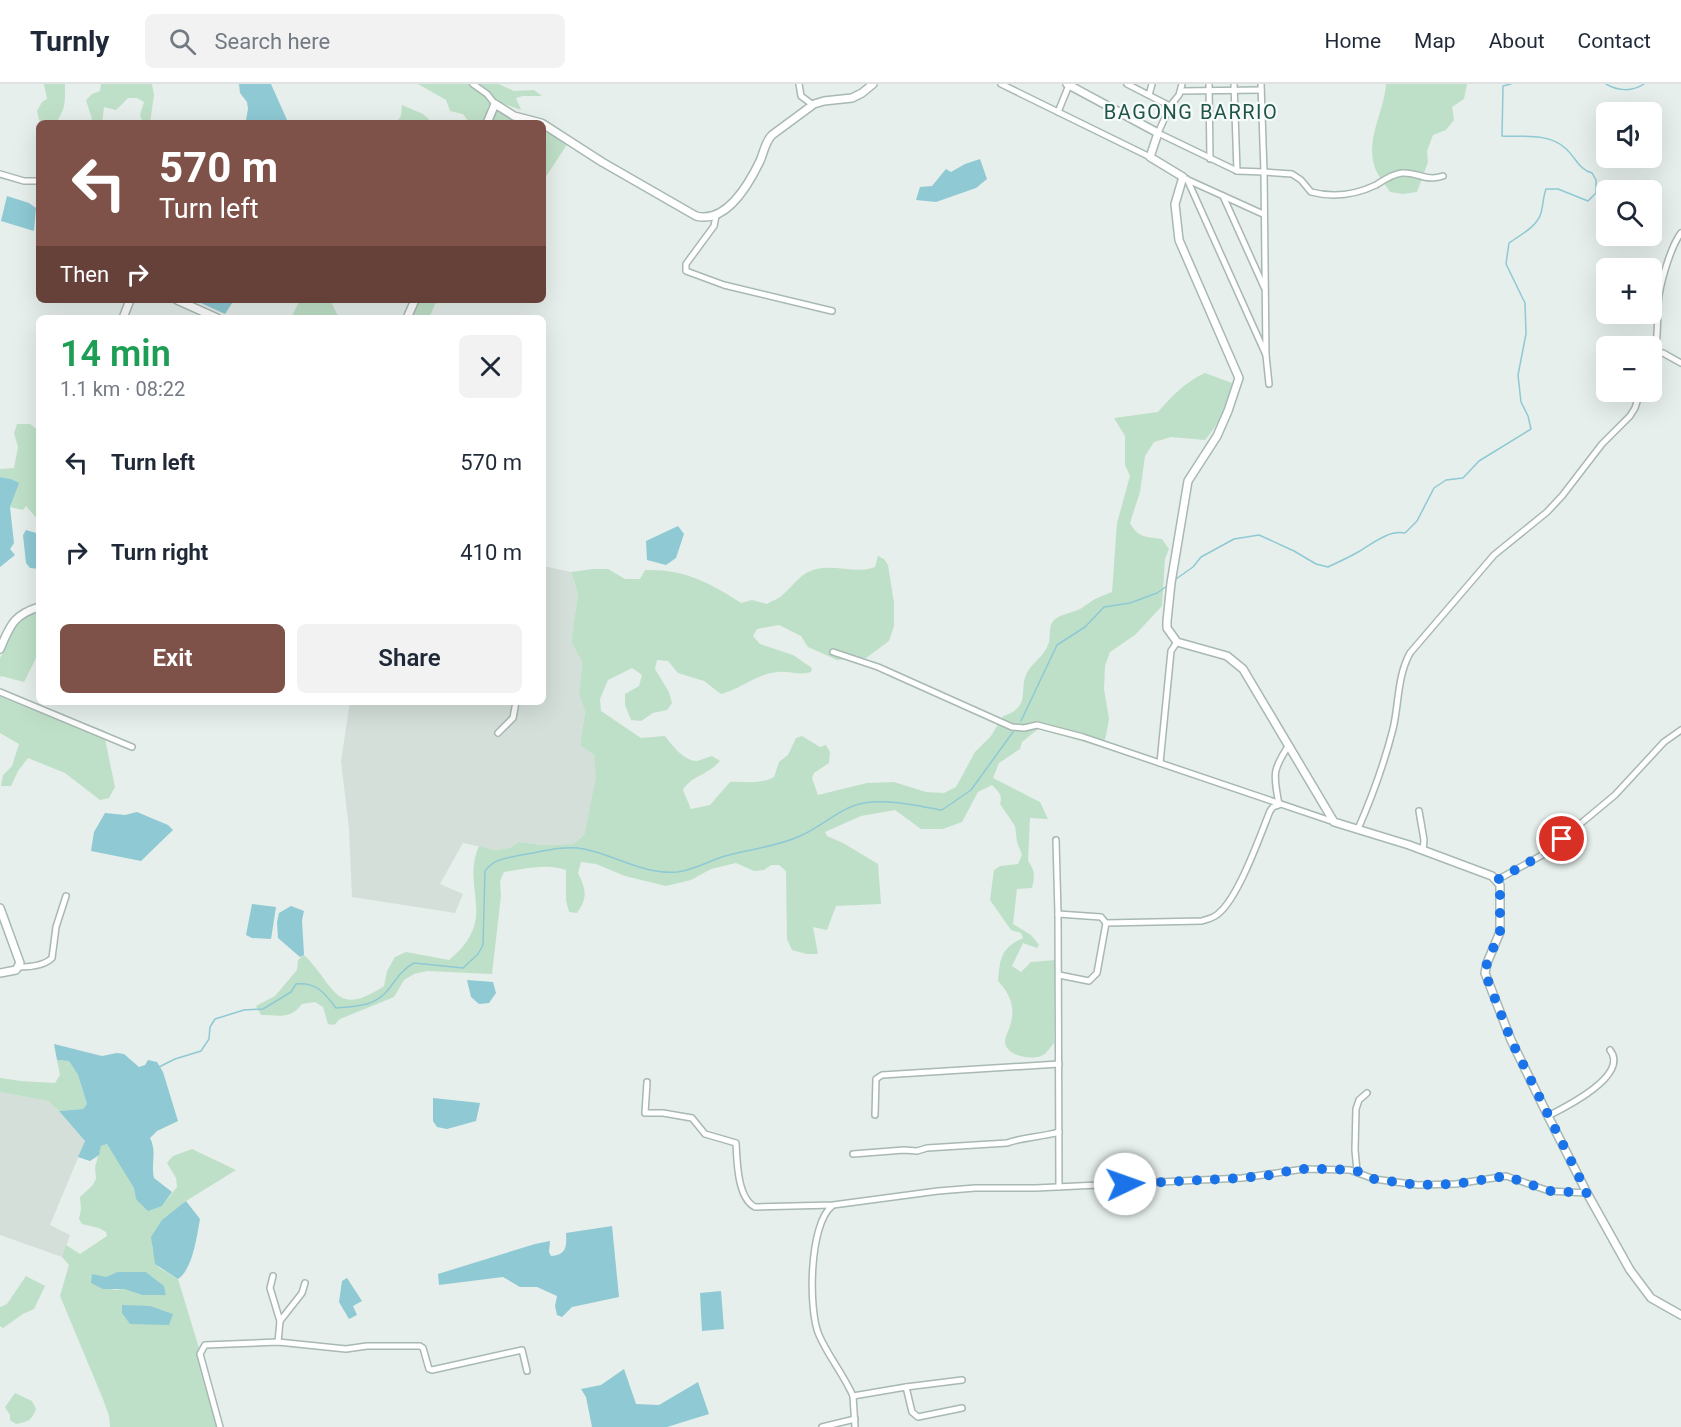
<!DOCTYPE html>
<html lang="en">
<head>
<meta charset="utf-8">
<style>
	body { margin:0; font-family:Roboto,sans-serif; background:#f2f2f3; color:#1f2937; height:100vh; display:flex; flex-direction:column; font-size:22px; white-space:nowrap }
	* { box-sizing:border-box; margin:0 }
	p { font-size:20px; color:#747a83 }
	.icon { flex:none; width:33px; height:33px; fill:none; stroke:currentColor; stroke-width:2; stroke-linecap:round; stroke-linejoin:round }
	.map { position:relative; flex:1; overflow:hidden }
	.drawer { position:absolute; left:36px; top:231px; width:510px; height:390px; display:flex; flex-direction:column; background:#fff; border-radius:9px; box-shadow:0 6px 24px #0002 }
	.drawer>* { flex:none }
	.top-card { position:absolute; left:36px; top:36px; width:510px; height:183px; border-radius:9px; box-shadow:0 6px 24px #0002; background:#7f5249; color:#fff; overflow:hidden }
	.tools { position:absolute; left:1596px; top:18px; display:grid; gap:12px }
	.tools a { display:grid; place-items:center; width:66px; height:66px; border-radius:9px; background:#fff; box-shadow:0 6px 24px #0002; font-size:30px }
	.pin { position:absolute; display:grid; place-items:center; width:51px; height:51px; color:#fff; margin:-26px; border:3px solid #fff; border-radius:50%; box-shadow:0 2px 6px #0007 }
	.me { position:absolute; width:66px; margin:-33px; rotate:87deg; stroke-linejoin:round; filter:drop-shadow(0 0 4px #0008) }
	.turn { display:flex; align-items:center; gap:21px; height:126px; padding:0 24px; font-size:27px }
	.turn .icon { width:78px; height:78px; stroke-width:2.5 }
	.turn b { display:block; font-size:42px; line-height:51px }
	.then { display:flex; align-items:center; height:57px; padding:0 24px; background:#0003; gap:12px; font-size:22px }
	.round { display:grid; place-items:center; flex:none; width:63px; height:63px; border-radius:9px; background:#f2f2f3 }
	.head { display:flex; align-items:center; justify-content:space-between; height:102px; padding:0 24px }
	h1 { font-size:36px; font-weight:600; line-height:45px; color:#1e9e55 }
	.cta { display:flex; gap:12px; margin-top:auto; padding:12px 24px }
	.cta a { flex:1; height:69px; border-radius:9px; background:#7f5249; color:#fff; font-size:24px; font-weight:600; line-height:69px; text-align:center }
	.cta a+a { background:#f2f2f3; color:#1f2937 }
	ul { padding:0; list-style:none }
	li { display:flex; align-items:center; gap:18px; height:90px; padding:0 24px }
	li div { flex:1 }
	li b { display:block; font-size:22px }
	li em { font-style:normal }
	header { display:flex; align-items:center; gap:36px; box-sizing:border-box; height:84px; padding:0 30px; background:#fff; border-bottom:2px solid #e0e1e3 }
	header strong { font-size:28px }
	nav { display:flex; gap:33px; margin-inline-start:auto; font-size:21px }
	.search { width:420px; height:54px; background:#f2f2f3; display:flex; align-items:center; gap:15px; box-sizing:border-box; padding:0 21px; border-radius:9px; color:#747a83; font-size:22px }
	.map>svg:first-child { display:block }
	.built { fill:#d4dfda }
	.green { fill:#bfe0c8; fill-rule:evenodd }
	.water { fill:#8ec9d4 }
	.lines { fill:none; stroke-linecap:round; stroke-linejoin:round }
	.stream { stroke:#8ec9d4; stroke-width:1.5 }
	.minor-casing { stroke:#a8b8b2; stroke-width:8 }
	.tertiary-casing { stroke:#a8b8b2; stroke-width:10 }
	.minor { stroke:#fff; stroke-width:5 }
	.tertiary { stroke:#fff; stroke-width:7 }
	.route { stroke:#1a73e8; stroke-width:10; stroke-dasharray:0 18 }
	.labels { text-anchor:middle; stroke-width:4.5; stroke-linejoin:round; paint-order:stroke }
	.quarter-label { font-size:20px; letter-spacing:1.5px; fill:#1f5548; stroke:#f7fbf9 }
</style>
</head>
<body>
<header>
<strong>Turnly</strong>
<div class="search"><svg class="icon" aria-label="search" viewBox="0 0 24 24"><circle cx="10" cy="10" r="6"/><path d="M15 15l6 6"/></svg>Search here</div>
<nav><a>Home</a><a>Map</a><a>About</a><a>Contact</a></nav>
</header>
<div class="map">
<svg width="1681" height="1343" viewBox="0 0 1681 1343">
	<rect width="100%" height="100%" fill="#e6efeb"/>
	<g class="built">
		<path d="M543,482l28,6 7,22 -7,48 11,20 -3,32 6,18 -5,32 14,11 3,23 -13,57 -11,9 -30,1 -24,-3 -10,6 -14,2 -32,-7 -23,41 23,10 -8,19 -103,-16 -3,-68 -8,-68 9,-59h193z"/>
		<path d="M0,1008l50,9 35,40 -35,84 20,10 -8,22 -62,-22z"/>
	</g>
	<g class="green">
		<path d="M44,0h21c0,19 1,23 -9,39h-16l-3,-12 5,-9 5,-3z"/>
		<path d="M101,0h51l2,11 -4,28h-7l-3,-8 4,-13 -7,-4h-9l-12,12 -12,-3 -2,16h-13l3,-4 -6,-19 6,-6 8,-3z"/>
		<path d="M418,0h81l15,7 20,-1 8,6h-19l-7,2 5,12 -22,-8 -10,3 -6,18 -15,-2 -5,-7 -13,-3 -4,-11z"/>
		<path d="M1386,0h81l-3,15 -12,8 2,13 -8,10 -13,5 -6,16 1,11 -11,30 -14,2 -13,-2c-5,-8 -12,-16 -15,-24 -10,-29 9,-55 11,-84z"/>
		<path d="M402,21l21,9 10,9h-37l5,-7z"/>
		<path d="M496,24l20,12 11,3h-37z"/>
		<path d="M543,45l25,14 -25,38z"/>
		<path d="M300,216h30l9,18h-48z"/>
		<path d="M418,216h19l-8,18h-19z"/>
		<path d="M1205,289l27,10c-5,22 -12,40 -27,57l-34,-3 -17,5 -9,14 -5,36 -10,31c8,15 17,14 32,16l7,10 -4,10 -3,47 -27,29 -25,17 -5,14 -1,23 5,30 -3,17 -4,11 -64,-18 -16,13 -2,7 -21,14 -6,15 47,24 8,17 -18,-1 -2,43c7,9 7,15 4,27l-15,1 -4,35 18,11 8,10 -2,3 -14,-5 -11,23 9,6 10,-10 24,-2 -1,83c-4,4 -7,11 -13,13 -11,4 -35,0 -36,-14 0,-4 2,-9 4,-13 7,-19 3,-33 -11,-48 2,-23 3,-33 25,-43l-2,-5 -10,-3 -21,-30 4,-30 6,-4 18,-2 4,-9 -5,-13 -2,-16 -15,-22c3,-9 -2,-13 -8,-19l-14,7 -16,30 -19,7h-22l-26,-19 -34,6 -36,16 2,4 16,7 35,21 3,40 -45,2 -9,24 -14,-3 5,27h-11l-15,-4 -5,-11 -1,-68 -7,-6h-8l-7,5 -10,1 -18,-8 -25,6 -20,11 -25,6 -41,-10 -29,-12 -15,-2 -3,11c8,16 10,25 -1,40l-8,-1 -3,-12v-30c-20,-7 -41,-1 -62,2l-4,9 1,15 -9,78 -65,-3 -13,3 -10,6 -10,17 -54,22 -6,6 -6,-1 -5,-17 -8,-5 -13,2c-12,16 -23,11 -41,11l-5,-9 19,-10 22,-26 1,-10 6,-5c32,31 30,64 80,31l3,-15 8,-14 11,-5 43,8c51,-42 11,-70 30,-114l16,4 14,-2 10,-6 24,3 30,-1 11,-9 12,-57 -2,-23 -14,-10 5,-33 -6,-18 3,-32 -11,-20 7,-48 -7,-22 22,-3h15l17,10h15l5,-9c39,-1 64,12 96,33l11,-3 15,4c4,-3 9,-4 13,-7 11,-8 19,-23 33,-27 21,-7 43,5 62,-3l3,-11 6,3 4,6 6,38v23l-5,15 -23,17 -29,2 -29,-13 -7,-11 -22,-11 -22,4 -4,7 7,8 33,11 19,13 -1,4c-13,4 -20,-1 -33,0 -20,1 -37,17 -57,22l-17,-13 -26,-8 -10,-12 -11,-1 -2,9 14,23 3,11 -5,7 -14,3 -12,8 -10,-1 -6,-15v-11l14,-8 3,-11 -10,-7 -24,12 -8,19 1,12 40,27 24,-2c7,9 19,25 32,25 4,-1 11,-4 15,-5l8,5c-12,14 -29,15 -37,29l8,19 19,-4 20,-23c15,-1 30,3 44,-5l5,-15 9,-7 8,-17 6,-2 18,11 6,-2 4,7 -1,11 -15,10 -2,5 6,17 49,-12 27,-1 32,10 18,1 12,-6 19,-35 16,-16 12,-20c32,-10 12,-29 27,-48 7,-9 15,-13 19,-26 2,-7 -1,-16 5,-22 7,-6 17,-7 26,-11 5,-3 10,-7 15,-10 6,-3 12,-5 17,-7l5,-69 13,-47 -5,-11v-29l-11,-18 44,-6c14,-16 27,-30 47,-39z"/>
		<path d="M17,340h13l9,7v90l-13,-15 -3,4 -13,-3 8,-24 -7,-4 -11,-2v-8l14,-1 4,-21 -4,-14z"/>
		<path d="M39,527v41l-15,30 -23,-6 -1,2v-20l18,-36 6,-5z"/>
		<path d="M0,606l105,41 1,13 9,43 -6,11 -9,2 -35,-27 -37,-15 -10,13 -7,15h-10l2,-11 9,-9 7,-22 -19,-11z"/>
		<path d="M57,976l12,1 9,14 9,29 -4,5 -24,2 -10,-10 -49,-9v-14l21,3 34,2 5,-8z"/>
		<path d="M107,1060l28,44 1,11 26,7 15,-19 -1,-9 -9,-15 6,-7 19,-7 44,21 -50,31 -10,9 -24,37 6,20 20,12 45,148h-113l-1,-11 -6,-17 -43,-103 9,-31 -7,-8 4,-12 14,9 27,-18 -1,-4 -7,-4 -17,-4 -3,-5 2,-10 -1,-12 12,-11 4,-7 -1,-12 6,-21zM117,1188h29l18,14 2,9h-24l-18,-6 -11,1 -7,-13z"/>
		<path d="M26,1192l19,10 -11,23 -11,5 -20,14 -3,-2v-19l7,-3z"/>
		<path d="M15,1309l17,8 4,8c-4,11 -8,13 -20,15l-6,-4v-5l-5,-8z"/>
	</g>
	<g class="water">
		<path d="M239,0h32l16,36 -2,3h-46l7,-3 2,-11 -1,-7 -7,-9z"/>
		<path d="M980,75l7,20 -11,9 -40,14 -20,-2 4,-13 12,-1 14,-17 5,3 14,-8z"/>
		<path d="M7,112l22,7 7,5 -2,23 -33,-10z"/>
		<path d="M203,216h31l-9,14 -24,-11z"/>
		<path d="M0,393l11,2 8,4 -9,24 4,36 -4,6 5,6 -15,12z"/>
		<path d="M678,442l6,8 -8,24 -10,7 -19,-5 -1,-19z"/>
		<path d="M26,446l13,4v35l-9,-1 -4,-5 -3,-28z"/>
		<path d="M137,728l31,13 5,5 -32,31 -50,-10 3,-19 11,-19 20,2z"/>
		<path d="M252,820l24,3 -5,32 -19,-1 -6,-3z"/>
		<path d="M291,822l13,5 -2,9 2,35 -4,2 -22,-19 -1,-16 2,-9z"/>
		<path d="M467,896l26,2 3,11 -7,10 -10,1 -8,-7z"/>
		<path d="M54,960l48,12 15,-3 7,1 15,13 6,-2 3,-5 9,2 6,10 15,49 -21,10 -7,7c7,14 1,24 4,40l18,14 -10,14 -14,5 -12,-12 -2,-11 -27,-44 -6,2 -2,9 -9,6 -12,-4 7,-16 -26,-30 24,-2 4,-5 -9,-29 -9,-14 -12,-1z"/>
		<path d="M433,1014l47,5 -4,18 -29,8 -10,-2 -4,-6z"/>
		<path d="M186,1117l14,18c-3,16 -7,50 -22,60l-23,-15 -4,-27 11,-17z"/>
		<path d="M612,1142l7,71 -47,10 -10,10 -5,-2 -2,-9 2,-10 -20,-9h-17l-17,-10 -64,8 -1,-11 97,-30 15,-3 -1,11 2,4c15,-1 16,-9 15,-23z"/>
		<path d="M117,1188h29l18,14 2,9h-24l-18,-6h-21l-12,-6 1,-9 14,3z"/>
		<path d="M347,1194l15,23 -9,5 4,9 -8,4 -10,-17 3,-21z"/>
		<path d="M721,1207l3,38 -22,2 -2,-38z"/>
		<path d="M122,1221l28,1 23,8 -4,11 -39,-1 -8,-11z"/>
		<path d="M624,1285l12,35 23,1 39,-23 11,32 -42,13h-75l-6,-30 -5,-8 20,-4z"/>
	</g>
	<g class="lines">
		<g class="stream">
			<path d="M1606,0c12,7 26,8 38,0"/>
			<path d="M1176,495l17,-12 8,-10 33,-18 25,-4 35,16 22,13 12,3c10,-5 20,-9 30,-15 14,-8 30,-22 47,-19l12,-12 17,-33 12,-8 17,-2 16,-17 52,-32 -3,-13 -7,-14 -3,-27 8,-41 -1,-31 -19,-39 3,-21c11,-8 28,-16 32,-30 2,-7 2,-16 5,-24h12l30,12 8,-8v-13l-4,-7c-13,-3 -17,-17 -27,-25 -16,-15 -43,-11 -63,-12l1,-50 8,-2"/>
			<path d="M1021,637l36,-76 28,-18 19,-20 26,-4 27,-10 10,-7"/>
			<path d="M159,983l16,-8 26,-8 8,-12 1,-12 5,-8 29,-9 19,-1 28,-17 5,-8c20,-2 28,8 40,24 20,-2 38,-1 52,-18 8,-10 14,-21 26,-27l49,5 15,-14 5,-9 2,-74c8,-12 22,-13 36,-16 20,-3 43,-10 63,-6 31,6 60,26 93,23 17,-2 32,-11 48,-16 25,-7 51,-9 75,-20 22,-9 40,-29 64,-33 26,-4 53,3 78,7l29,-20 42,-58"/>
		</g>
		<g class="minor-casing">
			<g id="minor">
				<path d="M473,0l14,10 8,10"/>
				<path d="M799,0l2,12 12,9"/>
				<path d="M1001,0l149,73"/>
				<path d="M1127,0l43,22 -12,27 79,38 27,1 2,183 -79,-176"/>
				<path d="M1209,0l1,75"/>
				<path d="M1234,0l3,87"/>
				<path d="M1261,0l3,88 28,2 9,6 10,12c23,6 44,3 65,-7 8,-5 16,-11 26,-12 16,-1 24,9 41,3"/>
				<path d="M1181,7l80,-1"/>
				<path d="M1149,11l3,-11"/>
				<path d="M1170,22l9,-11 3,-11"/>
				<path d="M1058,28l11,-27"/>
				<path d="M0,90l24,7h15"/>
				<path d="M1188,96l75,34"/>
				<path d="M1223,112l41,91"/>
				<path d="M716,132l-2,10 -28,38v7l38,14 108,26"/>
				<path d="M1654,268l9,1 18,10"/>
				<path d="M1266,271l3,29"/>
				<path d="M1652,275c8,-20 4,-43 7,-64 3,-17 12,-49 22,-62"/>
				<path d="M833,568l45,15 134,60 12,1 13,-3 46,12 251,85"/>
				<path d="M0,608l132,55"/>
				<path d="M498,649l15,-15 3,-16"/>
				<path d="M1160,679l11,-112 6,-9"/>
				<path d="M1419,727l5,29 -1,10"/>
				<path d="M1358,745c14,-32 26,-65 35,-100 6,-25 4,-52 17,-76l84,-98 53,-43 15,-16 40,-52 28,-28 5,-8 5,-16"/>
				<path d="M1056,756l2,74 1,273"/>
				<path d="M1497,796l47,-26 71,-59 49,-53 17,-12"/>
				<path d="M1058,830l43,3 5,6"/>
				<path d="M19,883c12,0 25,-1 33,-9l4,-31 10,-31"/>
				<path d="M1059,891l30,6 8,-8 9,-50 96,-2c6,-2 12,-3 17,-8 20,-17 41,-77 51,-102l3,-4 6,-2c-5,-30 -8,-33 10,-60"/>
				<path d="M647,998l-2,31h18l29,5 13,16 31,9c1,17 1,55 19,64l78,-2 105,-14 37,-3h61l206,-10 62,-9 46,1 24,9 44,6 38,-1 50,-8 43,15 38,2"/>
				<path d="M875,1031l1,-36 6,-4 177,-11"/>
				<path d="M1548,1032c18,-9 82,-41 62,-66"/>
				<path d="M853,1070l51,-4 13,1 10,-3 80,-5c17,-6 35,-6 52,-11"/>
				<path d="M1357,1087l-2,-21 1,-41 3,-9 8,-7"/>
				<path d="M832,1122c-23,18 -24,104 -13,129 9,21 25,40 34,61l53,-9 6,25 6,5 44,-9"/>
				<path d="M273,1192l-3,12 10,33"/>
				<path d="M278,1258l2,-21 22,-28 3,-10"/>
				<path d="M906,1303l56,-7"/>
				<path d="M853,1312l2,31"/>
				<path d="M220,1343l-20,-73 5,-9 73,-3 68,7 21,-3h53l3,2 6,21 3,1 90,-20 5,21"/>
				<path d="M822,1343l33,-8"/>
			</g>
		</g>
		<g class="tertiary-casing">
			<g id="tertiary">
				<path d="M1067,0l91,49 -8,24 33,20 -8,27 4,36 60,138 -11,33 -11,25 -29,45 -17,102 -4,38v7l10,14 50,14 16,13 91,153 75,23 83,31 8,9v47l-13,31 -2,10 26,67 37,76 39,77 43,77 21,28 30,17"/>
				<path d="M487,39l8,-19 19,12 27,7"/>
				<path d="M543,40l59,38 94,54c30,8 53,-32 64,-55 4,-9 5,-19 12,-26l42,-31 10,-3 28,-3 10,-5 11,-9"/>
				<path d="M177,216l40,18"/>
				<path d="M123,234l7,-18"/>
				<path d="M407,234l8,-18"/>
				<path d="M0,565c10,-23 13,-34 39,-42"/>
				<path d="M0,824l20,55 -4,7 -16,3"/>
			</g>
		</g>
		<use href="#minor" class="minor"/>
		<use href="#tertiary" class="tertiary"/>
	</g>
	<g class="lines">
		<path class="route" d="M1125,1100l117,-6 30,-3 25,-6h37l23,2 17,8 44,6 38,-1 50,-8 43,15 38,2 -76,-153 -26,-67 2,-10 13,-31v-47l-3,-5 47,-26 18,-15"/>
	</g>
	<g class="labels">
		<g class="quarter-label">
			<text x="1191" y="35">BAGONG BARRIO</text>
		</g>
	</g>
</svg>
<div class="tools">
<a><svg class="icon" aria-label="sound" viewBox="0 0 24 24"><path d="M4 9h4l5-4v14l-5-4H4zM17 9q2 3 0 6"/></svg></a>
<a><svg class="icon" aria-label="search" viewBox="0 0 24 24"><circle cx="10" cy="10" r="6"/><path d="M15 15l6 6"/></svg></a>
<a>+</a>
<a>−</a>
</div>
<div class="pin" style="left:1562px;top:755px;background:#d93025"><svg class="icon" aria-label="arrive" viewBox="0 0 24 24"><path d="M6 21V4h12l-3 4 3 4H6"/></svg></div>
<svg class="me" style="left:1125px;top:1100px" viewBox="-20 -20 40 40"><circle r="19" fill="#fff"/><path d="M0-13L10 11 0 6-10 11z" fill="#1a73e8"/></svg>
<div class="top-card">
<div class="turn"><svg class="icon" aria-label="left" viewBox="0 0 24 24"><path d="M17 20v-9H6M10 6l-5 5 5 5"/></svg><div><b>570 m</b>Turn left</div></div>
<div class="then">Then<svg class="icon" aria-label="right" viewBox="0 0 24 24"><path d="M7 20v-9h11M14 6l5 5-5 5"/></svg></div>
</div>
<section class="drawer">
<div class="head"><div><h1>14 min</h1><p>1.1 km · 08:22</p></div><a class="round"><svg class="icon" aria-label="close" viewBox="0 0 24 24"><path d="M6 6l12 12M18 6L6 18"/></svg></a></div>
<ul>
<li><svg class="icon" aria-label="left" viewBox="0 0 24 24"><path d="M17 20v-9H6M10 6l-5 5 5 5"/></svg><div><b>Turn left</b></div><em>570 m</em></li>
<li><svg class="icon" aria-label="right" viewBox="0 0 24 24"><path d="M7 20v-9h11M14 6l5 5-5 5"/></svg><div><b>Turn right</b></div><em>410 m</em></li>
</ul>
<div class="cta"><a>Exit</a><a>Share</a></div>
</section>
</div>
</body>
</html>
